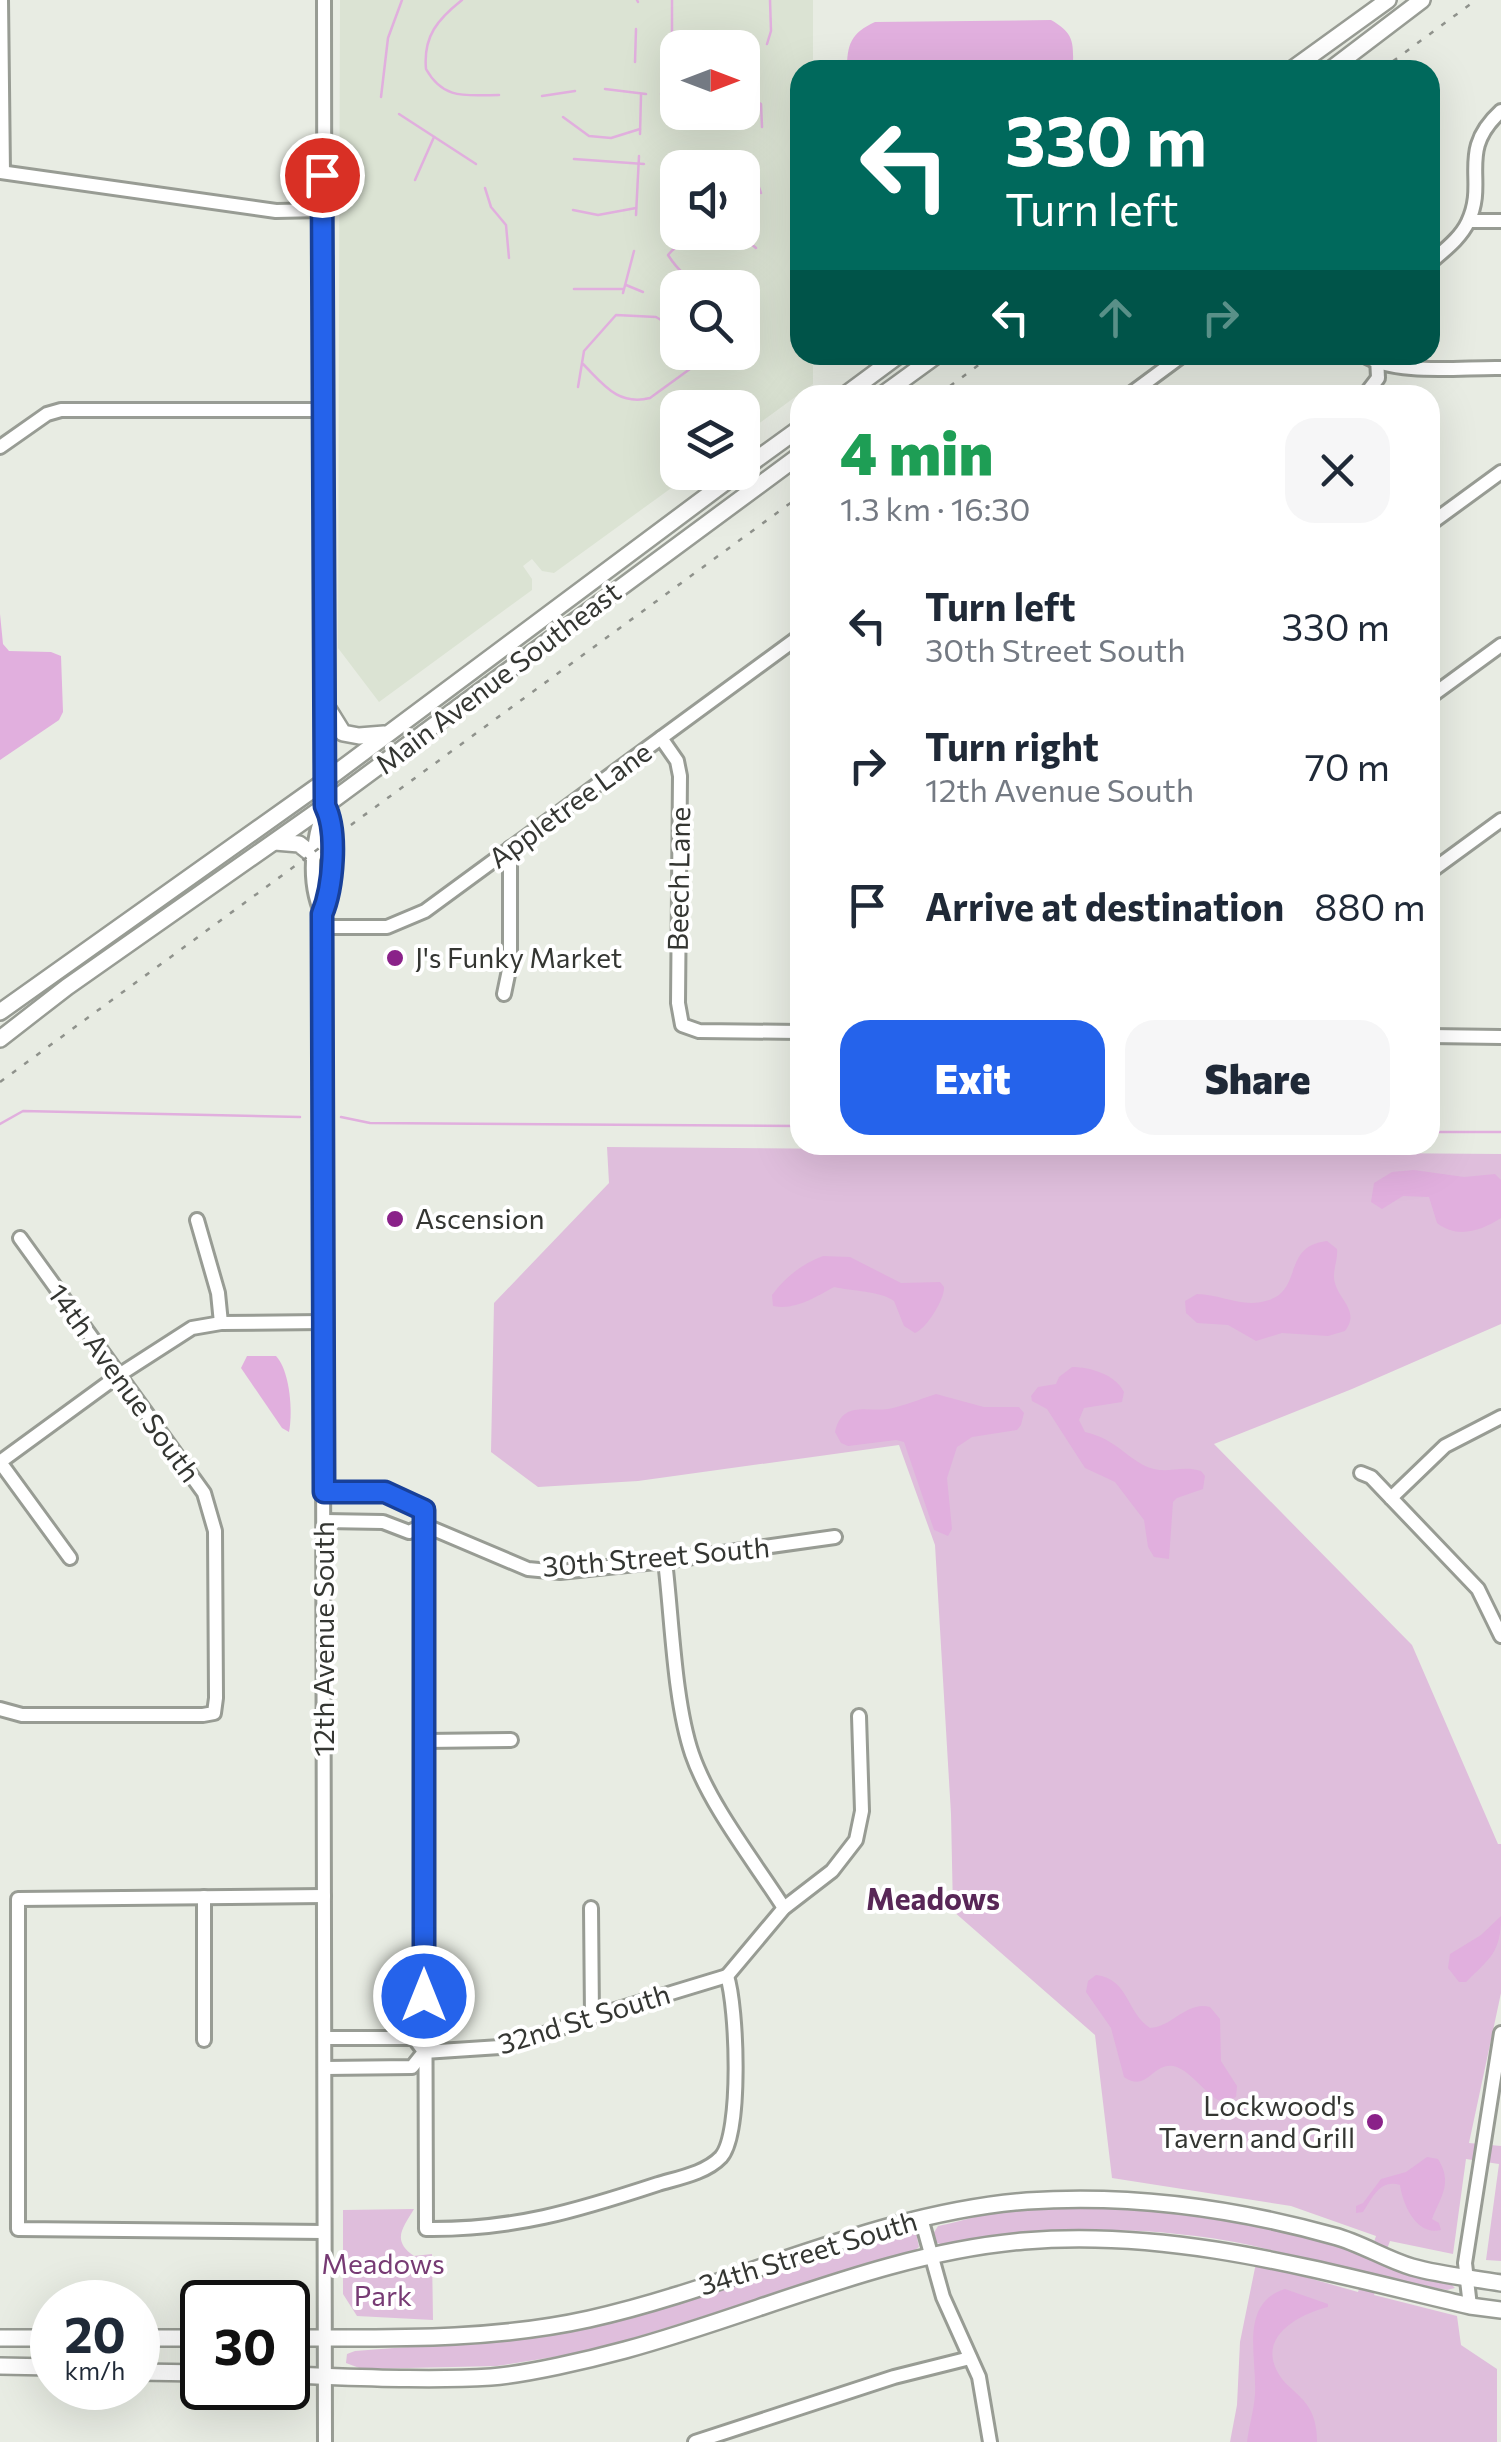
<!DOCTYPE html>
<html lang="en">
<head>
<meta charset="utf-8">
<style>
	body { margin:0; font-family:Commissioner,sans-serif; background:#f6f6f7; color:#1f2937; height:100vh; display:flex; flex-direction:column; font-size:38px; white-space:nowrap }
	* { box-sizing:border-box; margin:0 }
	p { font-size:32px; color:#747a83 }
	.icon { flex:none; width:55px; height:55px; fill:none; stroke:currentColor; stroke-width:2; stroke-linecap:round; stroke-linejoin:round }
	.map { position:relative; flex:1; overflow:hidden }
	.drawer { position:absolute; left:790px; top:385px; width:650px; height:770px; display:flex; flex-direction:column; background:#fff; border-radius:30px; box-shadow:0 10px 40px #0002 }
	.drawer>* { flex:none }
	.top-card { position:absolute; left:790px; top:60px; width:650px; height:305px; border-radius:30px; box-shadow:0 10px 40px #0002; background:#00695c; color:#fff; overflow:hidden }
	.needle { width:65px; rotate:90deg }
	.buttons { position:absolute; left:660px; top:30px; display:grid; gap:20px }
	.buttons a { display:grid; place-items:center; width:100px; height:100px; border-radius:20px; background:#fff; box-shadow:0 10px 40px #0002; font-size:50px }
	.speed { position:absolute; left:30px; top:2280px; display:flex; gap:20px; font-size:50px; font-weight:700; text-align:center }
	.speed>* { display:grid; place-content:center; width:130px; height:130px; border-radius:50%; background:#fff; box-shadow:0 10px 40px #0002; line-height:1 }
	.speed small { font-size:25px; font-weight:400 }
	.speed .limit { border:5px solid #111; border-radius:15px; background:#fff; color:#111 }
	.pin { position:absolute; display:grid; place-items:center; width:85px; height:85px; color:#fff; margin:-42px; border:5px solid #fff; border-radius:50%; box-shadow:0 2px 10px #0007 }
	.me { position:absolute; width:110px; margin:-55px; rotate:0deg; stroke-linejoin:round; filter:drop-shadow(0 0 8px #0008) }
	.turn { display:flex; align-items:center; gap:35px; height:210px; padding:0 50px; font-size:45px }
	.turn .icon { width:130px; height:130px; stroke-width:2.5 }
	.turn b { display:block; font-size:70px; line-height:85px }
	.lanes { display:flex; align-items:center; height:95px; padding:0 50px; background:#0003; justify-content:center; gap:50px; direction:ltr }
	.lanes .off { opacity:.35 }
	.round { display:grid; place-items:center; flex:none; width:105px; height:105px; border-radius:30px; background:#f6f6f7 }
	.overview { display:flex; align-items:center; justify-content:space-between; height:170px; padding:0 50px }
	h1 { font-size:60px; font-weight:800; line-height:75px; color:#1e9e55 }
	.button { display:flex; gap:20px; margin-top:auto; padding:20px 50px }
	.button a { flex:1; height:115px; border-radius:30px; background:#2563eb; color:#fff; font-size:40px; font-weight:800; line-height:115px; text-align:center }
	.button a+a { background:#f6f6f7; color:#1f2937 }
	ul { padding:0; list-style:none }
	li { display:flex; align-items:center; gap:30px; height:140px; padding:0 50px }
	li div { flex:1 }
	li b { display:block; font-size:38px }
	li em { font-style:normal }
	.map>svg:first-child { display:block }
	.built { fill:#dbe3d3; fill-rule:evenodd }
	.green { fill:#dfbedc }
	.water { fill:#e1afde }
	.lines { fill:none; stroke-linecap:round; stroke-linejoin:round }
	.stream { stroke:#e1afde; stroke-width:2.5 }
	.minor-casing { stroke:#989c94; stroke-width:18 }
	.major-casing { stroke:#989c94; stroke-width:20 }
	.minor { stroke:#fff; stroke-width:12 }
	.major { stroke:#fff; stroke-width:15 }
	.rail { stroke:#8f928c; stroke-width:2.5; stroke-dasharray:5 10; stroke-linecap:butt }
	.route-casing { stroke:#184099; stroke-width:25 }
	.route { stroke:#2563eb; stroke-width:18 }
	.poi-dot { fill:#8a2289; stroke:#fff; stroke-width:4 }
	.labels { text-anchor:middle; stroke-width:8; stroke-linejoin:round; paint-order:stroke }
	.street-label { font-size:28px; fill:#343632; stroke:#fff }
	.poi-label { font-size:28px; fill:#343632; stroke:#fff; text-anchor:start }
	.park-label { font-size:28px; fill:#773b74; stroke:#fff }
	.neighbourhood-label { font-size:30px; font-weight:bold; fill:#582757; stroke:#fff }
</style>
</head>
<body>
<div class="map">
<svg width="1501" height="2442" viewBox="0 0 1501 2442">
	<rect width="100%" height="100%" fill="#e8ece3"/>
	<path class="built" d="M340,0h473v70h-13v285h13v29l-70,51 -1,-27h-64v64l14,1 -138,100 -12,-2 -10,-12 -9,7 9,13v11l-153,112 -41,-54zM678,48h64v64h-64zM678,168h64v64h-64zM678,288h64v64h-64z"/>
	<g class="green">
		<path d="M607,1147l894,7v170l-149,65 -138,55 198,201 86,199h3v149l-32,150 32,3v115l-15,-1 13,-96 -33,-5 -13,95 -63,-13 -7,19 65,21 7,7 -8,2 -68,-13 -5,18 83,21 4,29 36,24v73h-267l7,-37 3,-63 16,-79 102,29 6,-18c-45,-10 -89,-25 -135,-33 -94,-16 -193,-15 -286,4l-8,-3 -2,-8 5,-8c25,-5 50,-14 75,-17 119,-15 244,8 357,45l6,-18 -85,-30 -179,-28 -17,-143 -142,-124 -2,-97 -16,-269 -36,-100 -261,36 -100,6 -47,-35 3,-149 115,-120z"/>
		<path d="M414,2209c-11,19 -23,31 0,47l18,-2 1,66 -76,-4 -14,-22v-84z"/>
		<path d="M908,2227l7,1 4,19 -5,4 -323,100 -94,15 -135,3 -16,-6 1,-9 8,-3 144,-11 120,-20z"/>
	</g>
	<g class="water">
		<path d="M1051,20c25,14 22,24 22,50h-226c0,-26 4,-37 28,-48z"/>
		<path d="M0,614l3,30 6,7 42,1 10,4 2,56 -4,8 -59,40z"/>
		<path d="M1414,1170l50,7 31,-3 6,6v38c-20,13 -44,21 -64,5l-8,-26 -26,-1 -21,13 -11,-7 3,-19 18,-11z"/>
		<path d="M1327,1241l10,8c1,10 -3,17 -3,27 0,22 28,33 11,55l-17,5 -46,-3 -26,8 -28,-16 -31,-2 -11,-10 -1,-12 12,-7c24,0 46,15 72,6 34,-11 13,-54 58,-59z"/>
		<path d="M823,1256l27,1 51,26 39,-1 4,5c1,12 -18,42 -29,46l-11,-7 -10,-25c-13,-10 -43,-10 -60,-14 -18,10 -40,24 -61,19l-1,-11c13,-18 30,-31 51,-39z"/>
		<path d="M247,1356h29c14,15 17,56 13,76l-7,-4 -41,-60z"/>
		<path d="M1072,1367c19,0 44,8 52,25l-2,10 -38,6 -5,12 6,12c33,7 46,32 69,37 16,4 28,-4 47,2l4,5 -2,13 -26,9 -4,4 -4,57 -15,-2 -6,-10 -4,-27 -29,-38 -30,-14 -38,-59 -15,-8 -1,-5 7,-9 18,-3 3,-7z"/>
		<path d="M936,1394l48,13h35l5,6 -3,12 -4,5 -45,7 -15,10 -10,31 5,51 -4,7 -14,-6 -30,-88 -8,-2 -48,6 -7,-3 -6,-11c7,-32 32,-20 53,-23 16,-3 32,-10 48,-15z"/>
		<path d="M1501,1916c0,37 -11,42 -35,66h-7l-11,-14 2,-14 31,-19z"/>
		<path d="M1096,1975c33,4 30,37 54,53 23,-1 36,-27 60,-21l10,12 1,42 16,25 -1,11 -11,5 -7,-2c-15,-9 -29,-31 -45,-34 -21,-3 -26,27 -49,11l-13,-49 -25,-36 2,-11z"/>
		<path d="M1427,2157l11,2c15,24 3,37 -6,60l7,4 2,7c-24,6 -38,-24 -41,-45 -20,-6 -27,12 -37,27l-7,1v-7l7,-3 18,-24 25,-7z"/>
		<path d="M1285,2289l43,15v3c-31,8 -73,31 -48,69 7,11 20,18 27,29 8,11 10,24 10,37h-70c2,-16 7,-32 8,-48 2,-36 -16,-91 30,-105z"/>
	</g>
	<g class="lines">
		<g class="stream">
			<path d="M462,0c-24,19 -39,36 -36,69 18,32 41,26 73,26"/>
			<path d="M637,0l1,2"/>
			<path d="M767,44l4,-13 -1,-31"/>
			<path d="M742,57l11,-4"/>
			<path d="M635,62l1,-33"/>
			<path d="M672,63v-63"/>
			<path d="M605,89l41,5"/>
			<path d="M742,92l19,12 1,23"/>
			<path d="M661,94h17"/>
			<path d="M542,96l33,-5"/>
			<path d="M381,97l7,-59 14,-38"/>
			<path d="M399,114l77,50"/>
			<path d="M563,117l26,19 22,2 29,-9"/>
			<path d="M640,134l1,-39"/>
			<path d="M574,159l70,5"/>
			<path d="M663,163c39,0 83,-18 98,30"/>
			<path d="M674,164l-2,45 6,6"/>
			<path d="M415,180l19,-43"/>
			<path d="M485,188l6,19 15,18 3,33"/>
			<path d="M573,210l25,5 38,-7"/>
			<path d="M742,213h2"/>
			<path d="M636,215l3,-59"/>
			<path d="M626,285l17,7"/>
			<path d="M706,288c-16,-6 -29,-19 -38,-33 19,-24 66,-28 88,-7"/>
			<path d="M574,289h49"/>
			<path d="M742,291h2"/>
			<path d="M623,293l11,-42"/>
			<path d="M662,295l21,-21"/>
			<path d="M583,364c21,21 35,42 67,34l55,-40"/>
			<path d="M578,387l6,-36 32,-36 40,2 22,13"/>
			<path d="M341,1117l29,6 430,3"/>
			<path d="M0,1124l23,-13 277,6"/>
			<path d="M1430,1132h71"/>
		</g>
		<g class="minor-casing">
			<g id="minor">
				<path d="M1,0l2,172"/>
				<path d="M324,0l1,806c13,26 8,82 -3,108l3,1528"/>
				<path d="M0,172l276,39 46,-1"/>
				<path d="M1469,221h32"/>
				<path d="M1430,263c13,-12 30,-24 38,-41 20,-42 -12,-70 33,-111"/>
				<path d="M1363,355c33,21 99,12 138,13"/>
				<path d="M1129,395l54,-40"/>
				<path d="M1365,395l13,-17 -1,-21"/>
				<path d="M0,447l47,-33 14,-4h262"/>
				<path d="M1430,524l71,-52"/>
				<path d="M1430,697l71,-52"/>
				<path d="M661,738l16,23 3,15 -2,227 4,22 17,6 101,1"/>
				<path d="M1430,872l71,-52"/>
				<path d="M322,914c-15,-33 -10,-74 3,-108"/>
				<path d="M322,927h65l38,-16 375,-275"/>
				<path d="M504,994l6,-29v-117"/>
				<path d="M1430,1036l71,1"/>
				<path d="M197,1220l21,73 3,30"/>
				<path d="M1501,1417l-56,29 -54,52 87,91 23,47"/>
				<path d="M1361,1473l10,4 20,21"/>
				<path d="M324,1492h61l39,18 2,719c87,1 150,-18 232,-45 20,-6 48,-11 63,-27 21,-24 16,-150 6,-181"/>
				<path d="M325,1521l58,1 26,10 15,-7 104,44 32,3 105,-11 170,-24"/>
				<path d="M70,1558l-70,-96 119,-87 73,-47 29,-5 102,-1"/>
				<path d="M665,1561c7,57 9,140 27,193 18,52 62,107 92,154"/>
				<path d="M0,1709l22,6h181l11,-2 2,-15 -1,-167 -11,-38 -184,-255"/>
				<path d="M424,1741l87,-1"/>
				<path d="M204,1897v143"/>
				<path d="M591,1908l1,109"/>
				<path d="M727,1976l57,-68 48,-37 24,-31 6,-29 -3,-95"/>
				<path d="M325,2038h89l9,12"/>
				<path d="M325,2068l87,-1 12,-15 76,-5 30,-8 62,-22 135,-41"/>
				<path d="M921,2218l22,79 36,80 11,65"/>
				<path d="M324,2232l-306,-3v-330l306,-3"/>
				<path d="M1470,2306l-5,-43 36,-230"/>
				<path d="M695,2442l199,-65 76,-19"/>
			</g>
		</g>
		<g class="major-casing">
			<g id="major">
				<path d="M1291,70l97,-70"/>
				<path d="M1330,70l92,-70"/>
				<path d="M845,395l54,-40"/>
				<path d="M882,395l55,-40"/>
				<path d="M742,470l58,-42"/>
				<path d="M325,704l18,29 16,3 25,-2"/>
				<path d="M275,842l24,2 14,11"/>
				<path d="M0,1012l325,-231 414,-309"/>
				<path d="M0,1039l67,-52 258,-181 475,-351"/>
				<path d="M0,2338h52"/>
				<path d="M138,2338h64"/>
				<path d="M288,2338c100,0 202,3 301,-19 148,-33 285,-106 438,-118 104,-7 207,7 307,35 27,7 51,23 78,31 28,8 60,11 89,16"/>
				<path d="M0,2366l52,1"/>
				<path d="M138,2372l64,1"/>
				<path d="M288,2375c64,2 140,6 203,2 37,-3 97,-17 134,-27 133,-36 260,-97 399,-109 153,-13 299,31 446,65l31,4"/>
			</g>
		</g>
		<use href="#minor" class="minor"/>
		<use href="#major" class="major"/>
		<g class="rail">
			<path d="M1381,70l95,-70"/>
			<path d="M938,395l54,-40"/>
			<path d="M0,1082l800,-586"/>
		</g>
	</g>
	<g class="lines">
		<g class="route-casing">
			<path id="route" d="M322,175l3,631c13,25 8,82 -3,108l2,578h61l39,18v486"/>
		</g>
		<use href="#route" class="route"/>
	</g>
	<g class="poi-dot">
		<circle cx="395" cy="958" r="10"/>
		<circle cx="395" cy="1219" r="10"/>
		<circle cx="1375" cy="2122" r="10"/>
	</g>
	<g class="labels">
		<g class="street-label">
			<text transform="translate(498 678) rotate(-37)" y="10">Main Avenue Southeast</text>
			<text transform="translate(570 805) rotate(-36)" y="10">Appletree Lane</text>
			<text transform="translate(679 879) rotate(-89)" y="10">Beech Lane</text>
			<text transform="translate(124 1383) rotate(54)" y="10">14th Avenue South</text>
			<text transform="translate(656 1557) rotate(-5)" y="10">30th Street South</text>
			<text transform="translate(324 1639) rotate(-90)" y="10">12th Avenue South</text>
			<text transform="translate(584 2019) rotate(-17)" y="10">32nd St South</text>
			<text transform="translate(808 2253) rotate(-17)" y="10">34th Street South</text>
		</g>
		<g class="poi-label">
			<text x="415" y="968">J's Funky Market</text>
			<text x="415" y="1229">Ascension</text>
			<text x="1355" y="2116" text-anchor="end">Lockwood's<tspan x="1355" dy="32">Tavern and Grill</tspan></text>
		</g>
		<g class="park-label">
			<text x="383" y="2274">Meadows<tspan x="383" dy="32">Park</tspan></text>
		</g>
		<g class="neighbourhood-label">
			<text x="933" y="1910">Meadows</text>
		</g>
	</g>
</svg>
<div class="buttons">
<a><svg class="needle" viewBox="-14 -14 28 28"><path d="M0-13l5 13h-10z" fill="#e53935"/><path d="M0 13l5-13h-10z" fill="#747a83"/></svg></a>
<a><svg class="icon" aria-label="sound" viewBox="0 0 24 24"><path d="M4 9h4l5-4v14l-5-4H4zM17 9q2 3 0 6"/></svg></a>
<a><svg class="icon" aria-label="search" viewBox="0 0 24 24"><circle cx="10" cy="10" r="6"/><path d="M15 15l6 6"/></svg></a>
<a><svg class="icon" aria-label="layers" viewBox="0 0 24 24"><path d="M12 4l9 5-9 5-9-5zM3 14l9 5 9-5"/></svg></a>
</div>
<div class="speed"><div>20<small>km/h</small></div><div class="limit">30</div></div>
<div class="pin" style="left:322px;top:175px;background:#d93025"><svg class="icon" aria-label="arrive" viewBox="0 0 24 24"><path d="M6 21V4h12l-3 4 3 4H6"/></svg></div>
<svg class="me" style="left:424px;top:1996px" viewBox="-20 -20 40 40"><circle r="17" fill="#2563eb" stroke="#fff" stroke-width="3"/><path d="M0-11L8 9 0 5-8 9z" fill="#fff"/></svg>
<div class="top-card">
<div class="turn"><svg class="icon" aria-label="left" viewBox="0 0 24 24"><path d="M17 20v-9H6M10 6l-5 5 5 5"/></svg><div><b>330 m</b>Turn left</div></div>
<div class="lanes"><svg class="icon" aria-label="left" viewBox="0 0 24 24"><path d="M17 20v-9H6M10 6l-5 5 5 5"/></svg><svg class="icon off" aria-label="ahead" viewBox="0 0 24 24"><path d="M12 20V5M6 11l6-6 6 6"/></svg><svg class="icon off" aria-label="right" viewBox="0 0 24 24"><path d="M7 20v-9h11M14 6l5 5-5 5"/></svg></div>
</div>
<section class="drawer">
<div class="overview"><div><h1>4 min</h1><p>1.3 km · 16:30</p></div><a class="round"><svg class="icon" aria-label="close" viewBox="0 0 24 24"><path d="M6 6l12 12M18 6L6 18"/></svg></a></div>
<ul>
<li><svg class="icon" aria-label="left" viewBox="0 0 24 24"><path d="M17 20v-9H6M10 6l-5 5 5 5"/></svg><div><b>Turn left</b><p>30th Street South</p></div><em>330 m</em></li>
<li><svg class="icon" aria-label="right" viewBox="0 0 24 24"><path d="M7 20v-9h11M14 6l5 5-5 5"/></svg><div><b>Turn right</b><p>12th Avenue South</p></div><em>70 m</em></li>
<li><svg class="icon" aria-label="arrive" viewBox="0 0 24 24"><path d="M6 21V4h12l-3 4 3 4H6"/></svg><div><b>Arrive at destination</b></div><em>880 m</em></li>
</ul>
<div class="button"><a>Exit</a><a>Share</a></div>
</section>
</div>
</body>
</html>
